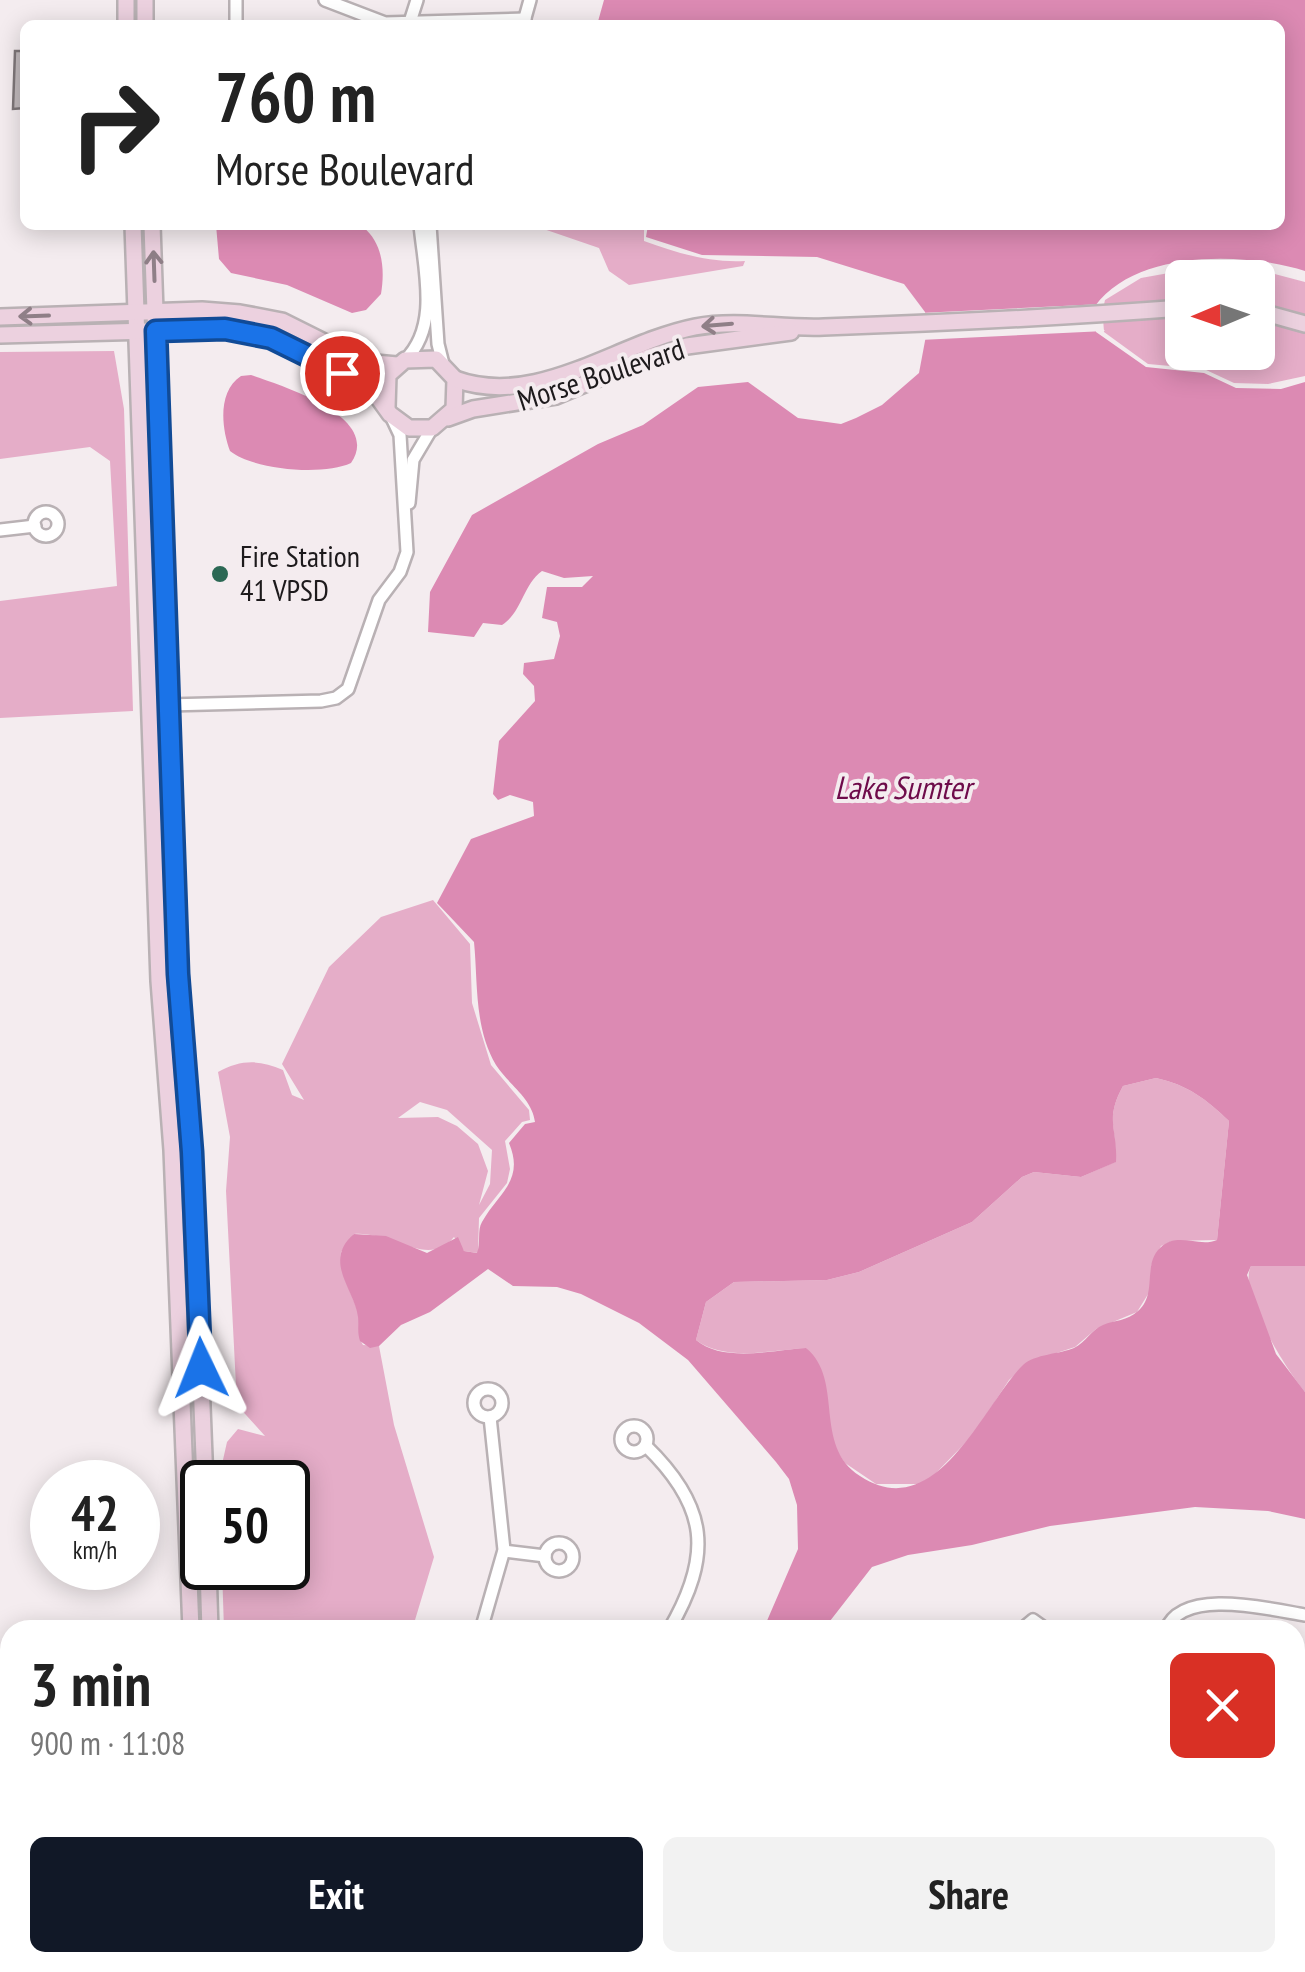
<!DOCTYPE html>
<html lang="en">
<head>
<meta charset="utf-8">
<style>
	body { margin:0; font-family:"PT Sans Narrow",sans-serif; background:#f2f2f2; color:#222; height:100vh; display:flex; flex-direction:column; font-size:38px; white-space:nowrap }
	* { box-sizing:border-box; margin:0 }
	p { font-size:32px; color:#767676 }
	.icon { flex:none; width:55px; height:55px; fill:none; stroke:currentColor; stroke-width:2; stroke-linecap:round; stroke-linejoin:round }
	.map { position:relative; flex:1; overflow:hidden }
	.side { position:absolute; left:0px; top:1620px; width:1305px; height:352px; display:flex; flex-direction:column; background:#fff; border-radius:30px 30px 0 0; box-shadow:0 5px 25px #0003 }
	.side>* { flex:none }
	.hud { position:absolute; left:20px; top:20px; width:1265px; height:210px; border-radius:15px; box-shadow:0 5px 25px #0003; background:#fff; color:#222; overflow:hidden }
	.needle { width:65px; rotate:268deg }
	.tools { position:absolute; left:1165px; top:260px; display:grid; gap:20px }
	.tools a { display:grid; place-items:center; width:110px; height:110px; border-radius:15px; background:#fff; box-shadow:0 5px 25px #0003; font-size:50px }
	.speed { position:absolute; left:30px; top:1460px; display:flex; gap:20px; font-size:50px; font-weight:700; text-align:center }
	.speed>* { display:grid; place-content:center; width:130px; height:130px; border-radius:50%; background:#fff; box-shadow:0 5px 25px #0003; line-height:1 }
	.speed small { font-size:25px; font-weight:400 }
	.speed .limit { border:5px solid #111; border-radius:15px; background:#fff; color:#111 }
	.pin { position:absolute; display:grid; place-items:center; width:85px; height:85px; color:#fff; margin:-42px; border:5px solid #fff; border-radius:50%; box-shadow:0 2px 10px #0007 }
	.me { position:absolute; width:110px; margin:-55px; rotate:358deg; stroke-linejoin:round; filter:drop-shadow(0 0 8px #0008) }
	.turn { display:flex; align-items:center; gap:35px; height:210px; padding:0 30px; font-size:45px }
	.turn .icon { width:130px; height:130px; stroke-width:2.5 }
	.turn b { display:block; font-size:70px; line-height:85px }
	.round { display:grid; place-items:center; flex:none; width:105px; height:105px; border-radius:15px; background:#f2f2f2 }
	.head { display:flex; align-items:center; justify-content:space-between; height:170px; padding:0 30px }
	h1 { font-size:60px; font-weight:700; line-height:75px }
	.button { display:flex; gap:20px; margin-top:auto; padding:20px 30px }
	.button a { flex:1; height:115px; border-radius:15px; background:#111827; color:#fff; font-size:40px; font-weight:700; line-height:115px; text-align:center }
	.button a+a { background:#f2f2f2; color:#222 }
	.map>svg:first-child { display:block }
	.green { fill:#e5adc8; fill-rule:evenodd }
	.water { fill:#dc8ab3; fill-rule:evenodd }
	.pier { fill:#f4ecef }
	.building { fill:#c2babd; stroke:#7f777a; stroke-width:2.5 }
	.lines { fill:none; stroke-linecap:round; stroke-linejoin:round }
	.street-casing { stroke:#b9b1b4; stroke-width:16 }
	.secondary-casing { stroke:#b9b1b4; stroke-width:20 }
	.street { stroke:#fff; stroke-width:11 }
	.secondary { stroke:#ecd1df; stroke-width:15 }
	.oneway { stroke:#8f7f87 }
	.route-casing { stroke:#114b97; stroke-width:25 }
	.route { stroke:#1a73e8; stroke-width:18 }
	.poi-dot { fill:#2b6854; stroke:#f4ecef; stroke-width:4 }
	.labels { text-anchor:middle; stroke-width:8; stroke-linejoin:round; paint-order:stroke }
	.street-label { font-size:30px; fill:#1d1a1c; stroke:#f4ecef }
	.poi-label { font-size:30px; fill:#1d1a1c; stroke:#f4ecef; text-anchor:start }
	.water-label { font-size:32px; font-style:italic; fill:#6e0b4a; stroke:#f4ecef }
</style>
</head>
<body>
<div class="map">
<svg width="1305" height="1972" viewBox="0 0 1305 1972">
	<rect width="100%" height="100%" fill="#f4ecef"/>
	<g class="green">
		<path d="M532,225h112v16c33,12 66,22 101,20l-2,5 -114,19 -20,-14 -10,-23z"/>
		<path d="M1230,262l75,20v37l-47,-12v-29h-76v25l-79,6 2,-9 36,-22z"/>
		<path d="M1182,313v39h76v-36l47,13v47l-37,8 -34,-1 -30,-14 -56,-5 -44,-32 -1,-14z"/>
		<path d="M114,351l10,58 9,302 -133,7v-117l117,-15 -7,-125 -20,-14 -90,12v-107z"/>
		<path d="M433,900l37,44 2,59 19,62 38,45 1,10 -8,2 -17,19 5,28 -3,14 -28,35 -1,35 -14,-2 -10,-14c-25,32 -63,-6 -100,-3l-13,18c-3,22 12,41 17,61 3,12 -2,20 5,32l16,1 15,79 40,132 -22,73h-188l-2,-62h66v-86h-70l9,-40 11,-13 27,7 -28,-31 -11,-214 4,-54 -12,-65c22,-12 41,-13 65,-2l9,25 12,5 -22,-36 47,-97 52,-50zM420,1102l27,8 45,40 -2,34 -11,21 9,-34 -10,-27 -21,-18 -19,-9 -40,1z"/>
		<path d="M1156,1078c32,7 50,21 73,43l-12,119 -45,1 -11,5 -10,20 -1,25 -13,21 -41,17 -21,18 -46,15 -20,18 -36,55 -40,41 -14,8h-43l-31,-21 -10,-15 -29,-100c-33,2 -82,14 -110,-8l10,-38 28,-20 93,-2 32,-8 113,-50 50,-45 12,-5 47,5 34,-15c3,-34 -11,-41 8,-76z"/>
		<path d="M1276,1264l29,2v126c-18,-21 -68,-100 -54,-126z"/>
	</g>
	<g class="water">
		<path d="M604,0h701v271c-60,-19 -168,-22 -210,35l1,26 50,35 58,6 32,15 45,1 24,-7v884h-54l-4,9 29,79 29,38v127l-37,-8 -73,-4 -145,19 -78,19 -64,10 -36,12 -49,63h-60l35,-81 -1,-44 -8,-26 -13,-17 -88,-102 -49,-37 -58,-29 -24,-7 -44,-1 -25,-17 -58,43 -29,13 -22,21 -9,2 -10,-7c-3,-9 -1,-15 -2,-24 -3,-27 -36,-56 -4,-83l32,2 41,17 31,-16 6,14 13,2c4,-10 0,-23 5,-31 16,-29 43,-41 27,-79l16,-19 10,-2c-3,-24 -26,-37 -39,-57 -22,-37 -18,-82 -22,-123l-37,-39 34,-64 63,-23 -1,-14 -23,-7 -12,5 -5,-6 6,-53 36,-40 -1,-15 -11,-12 1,-11 30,-4 6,-23 -3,-14 -15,-4 5,-31h35l11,-11 -29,2 -22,-7c-20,15 -19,40 -40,54l-19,-2 -9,14 -46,-5 2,-40 42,-77 126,-71 45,-19 55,-38 50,-5 50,36 43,6 15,-6 26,-13 37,-32 9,-48 -3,-13 -21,-28 -87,-27 -115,-2 -56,-18 2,-12h632v-200h-683zM1156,1078c32,7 50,21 73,43l-12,119c-18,8 -40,-9 -57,8 -18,17 -2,46 -22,63 -11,10 -23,9 -35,14 -11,4 -17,17 -29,23 -14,6 -39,6 -51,17 -39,38 -86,162 -163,111 -48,-31 -15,-96 -54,-128 -33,2 -83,15 -110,-8l10,-38 28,-20 93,-2 32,-8 113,-50 50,-45 12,-5 47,5 35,-15c2,-34 -12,-41 7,-76z"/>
		<path d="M216,225l147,2c20,16 22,43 18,67l-15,16 -14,3 -65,-28 -56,-12 -12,-14z"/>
		<path d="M251,375c30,11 132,41 100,88 -28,13 -97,7 -121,-12 -9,-24 -12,-60 11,-75z"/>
		<path d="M348,1962l76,1 40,5 24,-6 8,4v6h-149z"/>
	</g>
	<path class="pier" d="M1103,304l-7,19 9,8 -185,9v-27z"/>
	<path class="building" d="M15,51h10v57l-12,1z"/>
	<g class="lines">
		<g class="street-casing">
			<g id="street">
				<path d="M236,0v25"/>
				<path d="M325,0l60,23 140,-4"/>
				<path d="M409,25l8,-25"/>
				<path d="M523,25l7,-25"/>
				<path d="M430,225l8,119 5,20"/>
				<path d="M405,360c35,-34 19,-91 15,-135"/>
				<path d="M409,503l4,-43 19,-32"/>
				<circle cx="46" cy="524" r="12"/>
				<path d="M0,530l35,-4"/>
				<path d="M168,705l153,-4 15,-3 12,-9 31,-89 21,-28 7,-20 -7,-117 -8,-17"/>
				<circle cx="488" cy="1403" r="14"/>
				<circle cx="634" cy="1439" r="13"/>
				<path d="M646,1446c62,60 67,109 23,184"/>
				<circle cx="559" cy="1557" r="14"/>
				<path d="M504,1551l41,5"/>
				<path d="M481,1630l23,-80 -14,-133"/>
				<path d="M1021,1630l12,-10 14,10"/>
				<path d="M1166,1630c16,-43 103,-21 139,-15"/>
				<path d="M1295,1737l10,3"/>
				<path d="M1295,1863l10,3"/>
				<path d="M545,1962l19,10"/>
				<path d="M1063,1962l1,10"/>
				<path d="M1193,1962l1,10"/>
				<path d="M616,1972l8,-10"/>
				<path d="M930,1972l2,-10"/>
			</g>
		</g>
		<g class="secondary-casing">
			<g id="secondary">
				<path d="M126,0v25"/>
				<path d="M145,0v25"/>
				<path d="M133,225l26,756 13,169 19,480"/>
				<path d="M152,225l26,749 14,178 13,330"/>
				<path d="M1258,311l47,13"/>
				<path d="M0,317l202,-7 38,3 42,8 82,41 33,3"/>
				<path d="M0,335l225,-6 46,8 71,36 30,16 18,25 19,14h23l22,-19 1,-30 -19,-20 -31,1 -17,15 -1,33"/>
				<path d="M455,379c82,30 161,-36 240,-52 44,-8 86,2 129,0 120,-4 239,-10 358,-19"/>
				<path d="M448,418l25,-9 83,-13 93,-39 38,-11 104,-14"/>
				<path d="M208,1568l2,62"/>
				<path d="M203,1962l1,10"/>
				<path d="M223,1962v10"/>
			</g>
		</g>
		<use href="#street" class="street"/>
		<use href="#secondary" class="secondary"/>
	</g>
	<defs><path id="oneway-shaft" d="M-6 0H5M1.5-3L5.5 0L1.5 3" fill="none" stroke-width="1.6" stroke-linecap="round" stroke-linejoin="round" transform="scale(2.5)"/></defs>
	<g class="oneway">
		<use href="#oneway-shaft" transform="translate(154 266) rotate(-92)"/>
		<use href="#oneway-shaft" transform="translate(34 316) rotate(178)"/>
		<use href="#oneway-shaft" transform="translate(717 325) rotate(175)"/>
	</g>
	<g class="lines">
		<g class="route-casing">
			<path id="route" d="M201,1368l-9,-216 -14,-178 -22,-643 69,-2 46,9 71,35"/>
		</g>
		<use href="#route" class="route"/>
	</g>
	<circle class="poi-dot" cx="220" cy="574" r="10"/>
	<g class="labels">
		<g class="street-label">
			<text transform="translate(601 375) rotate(-18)" y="10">Morse Boulevard</text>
		</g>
		<g class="poi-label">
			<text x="240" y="567">Fire Station<tspan x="240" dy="34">41 VPSD</tspan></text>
		</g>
		<g class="water-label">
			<text x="903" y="799">Lake Sumter</text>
		</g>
	</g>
</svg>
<div class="tools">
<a><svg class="needle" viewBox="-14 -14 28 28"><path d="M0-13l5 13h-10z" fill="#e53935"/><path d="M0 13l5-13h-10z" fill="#767676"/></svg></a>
</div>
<div class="speed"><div>42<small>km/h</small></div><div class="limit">50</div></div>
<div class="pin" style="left:342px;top:373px;background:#d93025"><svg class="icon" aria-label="arrive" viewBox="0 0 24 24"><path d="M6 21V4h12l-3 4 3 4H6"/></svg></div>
<svg class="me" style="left:201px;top:1368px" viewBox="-20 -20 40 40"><path d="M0-17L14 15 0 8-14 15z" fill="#1a73e8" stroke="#fff" stroke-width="4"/></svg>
<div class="hud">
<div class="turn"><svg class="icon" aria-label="right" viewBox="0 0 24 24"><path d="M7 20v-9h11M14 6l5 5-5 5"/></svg><div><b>760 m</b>Morse Boulevard</div></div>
</div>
<section class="side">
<div class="head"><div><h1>3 min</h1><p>900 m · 11:08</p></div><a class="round" style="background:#d93025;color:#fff"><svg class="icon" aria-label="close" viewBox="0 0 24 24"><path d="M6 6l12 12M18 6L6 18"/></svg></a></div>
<div class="button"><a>Exit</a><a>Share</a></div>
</section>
</div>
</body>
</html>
